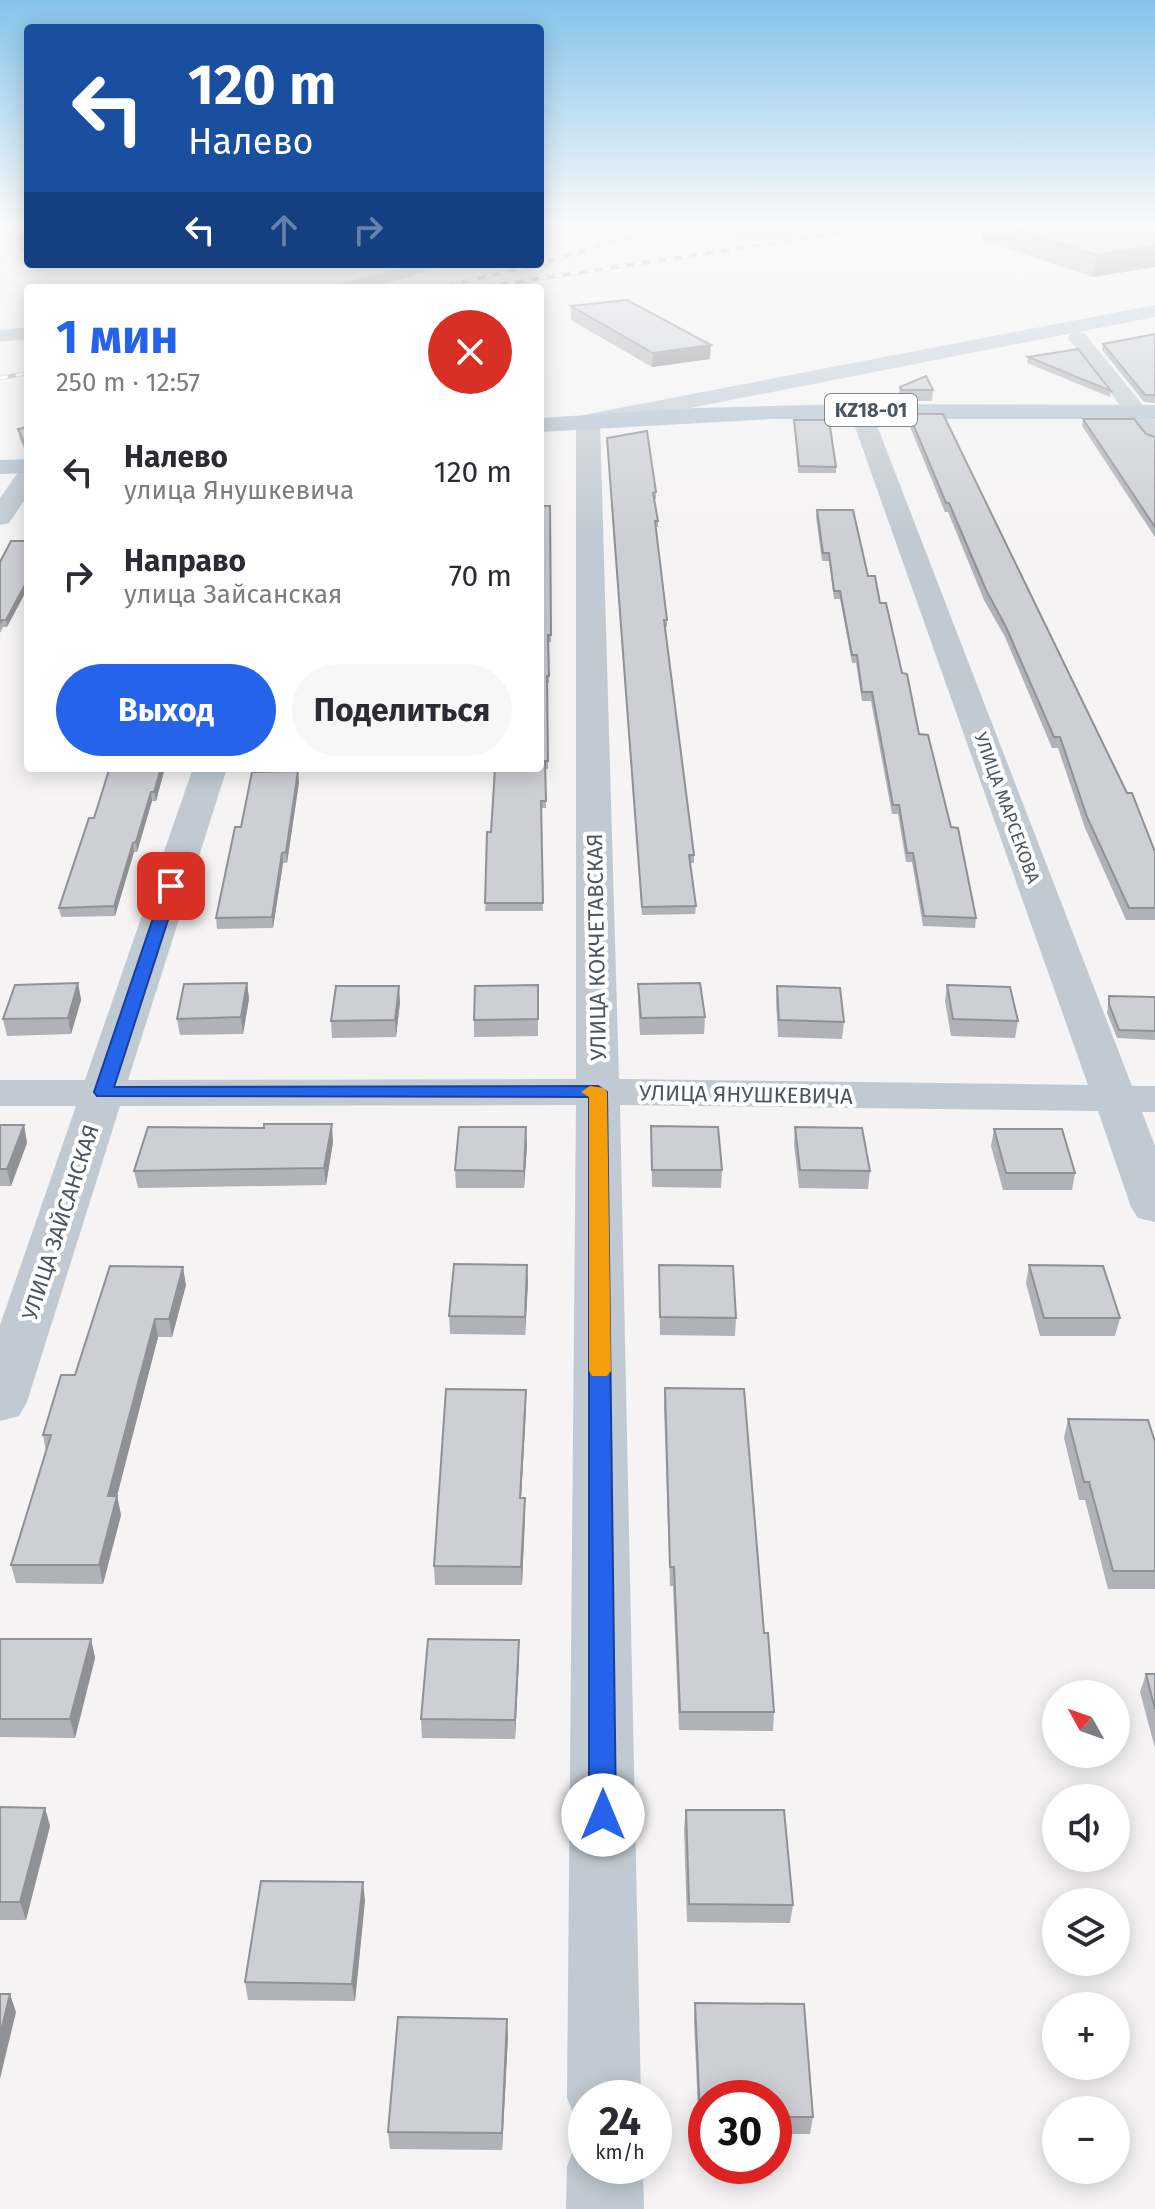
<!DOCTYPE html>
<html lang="ru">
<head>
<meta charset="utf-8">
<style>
	body { margin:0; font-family:"Fira Sans",sans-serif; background:#f7f7f7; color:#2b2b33; height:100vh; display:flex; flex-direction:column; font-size:30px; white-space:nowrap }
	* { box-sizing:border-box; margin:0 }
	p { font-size:26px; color:#7c7c81 }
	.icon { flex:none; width:44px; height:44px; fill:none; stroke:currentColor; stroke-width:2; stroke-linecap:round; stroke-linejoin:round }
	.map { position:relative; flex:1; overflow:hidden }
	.drawer { position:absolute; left:24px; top:284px; width:520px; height:488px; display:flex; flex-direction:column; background:#fff; border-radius:8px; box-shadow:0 4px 20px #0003 }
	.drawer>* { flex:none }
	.guide { position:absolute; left:24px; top:24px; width:520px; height:244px; border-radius:8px; box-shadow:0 4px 20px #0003; background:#1a4fa0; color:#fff; overflow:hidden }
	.needle { width:52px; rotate:310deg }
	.tools { position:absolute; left:1042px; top:1680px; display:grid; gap:16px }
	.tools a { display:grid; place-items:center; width:88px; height:88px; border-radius:50%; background:#fff; box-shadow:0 4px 20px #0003; font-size:40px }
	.speed { position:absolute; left:568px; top:2080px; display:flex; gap:16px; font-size:40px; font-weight:700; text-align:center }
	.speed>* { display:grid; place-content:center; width:104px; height:104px; border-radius:50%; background:#fff; box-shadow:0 4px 20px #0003; line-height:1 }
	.speed small { font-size:20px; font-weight:400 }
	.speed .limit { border:12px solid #d22; background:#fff; color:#111 }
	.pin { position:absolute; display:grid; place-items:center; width:68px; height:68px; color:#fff; margin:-34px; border-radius:16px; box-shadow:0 4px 12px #0006 }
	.me { position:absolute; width:88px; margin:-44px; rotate:0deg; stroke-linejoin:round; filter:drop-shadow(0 0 6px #0008) }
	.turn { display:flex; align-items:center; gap:28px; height:168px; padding:0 32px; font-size:36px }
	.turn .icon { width:104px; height:104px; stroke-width:2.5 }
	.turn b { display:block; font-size:56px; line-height:68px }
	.lanes { display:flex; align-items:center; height:76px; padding:0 32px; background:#0003; justify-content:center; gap:40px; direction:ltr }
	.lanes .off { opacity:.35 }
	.round { display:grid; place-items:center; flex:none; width:84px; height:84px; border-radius:42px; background:#f7f7f7 }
	.overview { display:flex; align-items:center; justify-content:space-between; height:136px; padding:0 32px }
	h1 { font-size:48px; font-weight:700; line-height:60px; color:#2563eb }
	.button { display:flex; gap:16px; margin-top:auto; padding:16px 32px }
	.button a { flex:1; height:92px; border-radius:48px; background:#2563eb; color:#fff; font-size:32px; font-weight:700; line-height:92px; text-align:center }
	.button a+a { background:#f7f7f7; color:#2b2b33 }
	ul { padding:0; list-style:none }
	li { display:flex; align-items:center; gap:24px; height:104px; padding:0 32px }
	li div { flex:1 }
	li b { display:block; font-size:30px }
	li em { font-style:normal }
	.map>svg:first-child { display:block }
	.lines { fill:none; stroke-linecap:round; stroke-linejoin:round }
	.street { fill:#c1cad2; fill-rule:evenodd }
	.secondary { fill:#c1cbd6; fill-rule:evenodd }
	.primary { fill:#b3c2d1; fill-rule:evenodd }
	.rail-casing { stroke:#b5b8bd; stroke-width:4 }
	.rail { stroke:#fff; stroke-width:3; stroke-dasharray:8; stroke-linecap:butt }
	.wall { fill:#b0b2b7 }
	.shaded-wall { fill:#909195 }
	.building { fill:#cdcfd5; stroke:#909195; stroke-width:2 }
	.route { fill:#2563eb; stroke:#184099; stroke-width:2 }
	.slow { fill:#f59e0b }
	.labels { text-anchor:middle; stroke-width:8; stroke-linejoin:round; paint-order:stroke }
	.far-street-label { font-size:18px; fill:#4a5661; stroke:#fff }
	.shield { fill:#fff; stroke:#808990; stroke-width:2 }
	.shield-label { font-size:20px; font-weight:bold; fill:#4a5661 }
	.street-label { font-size:22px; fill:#4a5661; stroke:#fff }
</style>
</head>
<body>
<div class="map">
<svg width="1155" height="2209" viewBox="0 0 1155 2209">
	<rect width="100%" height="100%" fill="#f5f3f3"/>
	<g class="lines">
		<g class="street">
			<path d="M554,225h28l-42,15v-10z"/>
			<path d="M714,225h23l14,6 45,-6h47l-8,5 -86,12z"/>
			<path d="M414,264h30l-3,4 -73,20h-32l3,-4z"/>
			<path d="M28,327v12l-28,3v-12z"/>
			<path d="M1078,332l7,2 70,86v22l-8,-2 -76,-98 -3,-4 3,-4z"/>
			<path d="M860,403l8,2 3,5 261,676h23v26h-13l13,34v76l-17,-4 -7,-11 -33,-96 -478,-6 21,993h-55v30l-8,-4 -11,-26 9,-993 -456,1 -93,296 -8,14 -19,5v-96l76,-219h-76v-26h85l108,-312h34l-99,312 448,-1v-658l4,-5h16l4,5 19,658 469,6 -239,-675 3,-5z"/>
			<path d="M28,469v26l-19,28 -9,2v-27l19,-27z"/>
			<path d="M586,2136v30h57l1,43h-78l1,-43 11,-27z"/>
		</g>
		<path class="secondary" d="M1155,305v12l-567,111 -8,-2 -4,-5 4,-5 8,-2z"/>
		<g class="primary">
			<path d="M848,404l307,1v14h-384l-231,13v-14l154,-10z"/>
			<path d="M28,459v14l-28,1v-14z"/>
		</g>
		<g class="rail-casing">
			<g id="rail">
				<path d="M540,264l92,-28 23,-11"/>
				<path d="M438,288l101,-24"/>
				<path d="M476,288l420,-63"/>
				<path d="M0,378l28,-5"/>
			</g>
		</g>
		<use href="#rail" class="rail"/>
	</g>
	<g class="wall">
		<path d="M984,225h171v42l-62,10 -111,-37z"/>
		<path d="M28,228v24h-7l-2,-15z"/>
		<path d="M571,306l139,53 -58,8 -81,-47z"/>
		<path d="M1155,334v69l-11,-1 -42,-52 1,-6z"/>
		<path d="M1028,357l83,34 -1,6 -83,-34z"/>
		<path d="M900,387l33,3 -1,11h-32l-2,-3z"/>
		<path d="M909,414l246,438v68h-29l-41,-92 -27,-80h-6l-47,-111 -21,-37 -36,-88h-3l-37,-90z"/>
		<path d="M1083,419l72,18v100l-73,-111z"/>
		<path d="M794,420l42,47v6h-38z"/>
		<path d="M28,427v31l-8,-19 -2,-10z"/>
		<path d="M607,444l49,48v7h-2l4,22v6h-3l12,93v7h-3l30,228v8h-4l6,43 -1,8 -53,1z"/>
		<path d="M550,506l1,136h-3l1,41h-2l1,86h-3l1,39h-5l2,103h-58l6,-79z"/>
		<path d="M817,510l51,66 12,27 22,70 17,61 32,93 25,91 -1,10 -52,-2 -11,-64h-6l-8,-48h-6l-21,-113h-9l-6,-38h-4l-12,-64h-6l-5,-38h-7l-6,-44z"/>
		<path d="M0,562l7,65h-4l-3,6z"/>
		<path d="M165,768l-9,33h-4l-15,51h-3l-19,64 -54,1 -2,-9 35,-90 20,-48z"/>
		<path d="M299,782l-12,81h-4l-10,65 -56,1 -1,-11z"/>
		<path d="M78,983l3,17 -10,34 -64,2 -4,-17z"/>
		<path d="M247,983l2,16 -6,35 -63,1 -3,-16z"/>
		<path d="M638,984l67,33 -1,17 -64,1 -2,-35z"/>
		<path d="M538,985v51l-64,1v-17z"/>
		<path d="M947,985l71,36 -3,17 -64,-2 -6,-35z"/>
		<path d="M777,986l67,36 -2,17 -64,-2 -2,-35z"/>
		<path d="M1109,996l46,1v43l-38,-2 -10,-25z"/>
		<path d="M400,1002l-4,35 -64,1 -1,-17z"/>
		<path d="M0,1125h24l3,18 -16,43h-11z"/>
		<path d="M651,1126l71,44 -1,18 -69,-1z"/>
		<path d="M795,1127l75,44 -2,18 -69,-1 -5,-44z"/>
		<path d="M994,1129l81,44 -3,17h-69l-12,-44z"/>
		<path d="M333,1142l-7,43 -188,3 -4,-17z"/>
		<path d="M527,1145l-3,43h-68l-1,-18z"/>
		<path d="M659,1265l77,53 -1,18 -75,-1z"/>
		<path d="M1029,1265l91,53 -5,18h-75l-14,-53z"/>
		<path d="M528,1282l-3,53 -75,-1 -1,-18z"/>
		<path d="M186,1285l-14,52h-14l-41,159 4,19 -18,69 -87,-1 -5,-18 35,-114 -3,-16 32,-60z"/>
		<path d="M665,1388l99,245 10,79 -1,19 -94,-1 -6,-144h-3l-6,-180z"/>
		<path d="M526,1390v18l-5,90 4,18 -3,69h-87l-1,-19z"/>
		<path d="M1068,1419l87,23v147h-47l-23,-89h-6l-15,-62z"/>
		<path d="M0,1639h91l4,19 -20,80 -75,-1z"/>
		<path d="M519,1640v19l-4,80 -93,-1 -1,-19z"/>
		<path d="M1146,1674h9v74l-15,-56z"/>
		<path d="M0,1807l45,1 5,18 -24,94h-26z"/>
		<path d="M686,1810l107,95 -3,18 -103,-1 -3,-94z"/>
		<path d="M365,1900l-10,101 -107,-1 -3,-18z"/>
		<path d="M695,2003l118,114 -3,17h-36v-36h-68v36h-7l-5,-113z"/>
		<path d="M508,2036l-6,114 -112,-1 -2,-17z"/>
	</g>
	<g class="shaded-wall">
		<path d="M1155,246v21l-62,10 3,-22z"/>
		<path d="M711,345l-1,14 -58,8 1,-14z"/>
		<path d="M28,579v9l-21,39 -1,-7z"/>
		<path d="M161,768h4l-9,33 -2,-9z"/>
		<path d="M298,771l1,11 -12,81 -1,-11z"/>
		<path d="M151,792l1,9 -15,51 -1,-10z"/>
		<path d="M133,843l1,9 -19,64 -1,-10z"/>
		<path d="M282,853l1,10 -10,65 -1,-11z"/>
		<path d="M78,983l3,17 -10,34 -3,-16z"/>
		<path d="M247,983l2,16 -6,35 -2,-17z"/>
		<path d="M399,986l1,16 -4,35 -1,-17z"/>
		<path d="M332,1124l1,18 -7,43 -2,-17z"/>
		<path d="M24,1125l3,18 -16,43 -4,-17z"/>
		<path d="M526,1127l1,18 -3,43v-17z"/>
		<path d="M527,1265l1,17 -3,53v-18z"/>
		<path d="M183,1267l3,18 -14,52 -3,-18z"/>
		<path d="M155,1319l3,18 -46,178 -4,-19z"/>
		<path d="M526,1390v18l-6,108v-18z"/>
		<path d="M117,1496l4,19 -18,69 -4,-19z"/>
		<path d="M525,1498v18l-3,69 -1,-18z"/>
		<path d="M91,1639l4,19 -20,80 -5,-19z"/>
		<path d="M519,1640v19l-4,80v-19z"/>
		<path d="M45,1808l5,18 -24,94 -6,-18z"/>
		<path d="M363,1882l2,18 -10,101 -3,-17z"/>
		<path d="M10,1994l6,18 -16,67v-44z"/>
		<path d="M507,2019l1,17 -6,114v-17z"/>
	</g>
	<g class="building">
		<path d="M1002,225h153v21l-59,9z"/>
		<path d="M28,228v9h-9z"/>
		<path d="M627,300l84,45 -58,8 -82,-47z"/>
		<path d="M1155,334v61h-10l-42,-51z"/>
		<path d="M1078,349l33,42 -83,-34z"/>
		<path d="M926,376l7,14h-32l-1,-3z"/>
		<path d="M909,414h34l184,379h5l23,59v56h-26l-42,-91 -27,-80h-6l-48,-110 -20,-37 -37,-87h-3z"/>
		<path d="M1083,419h51l12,15 9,3v90z"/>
		<path d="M794,420h35l7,47 -37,-1z"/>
		<path d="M28,427v24l-10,-22z"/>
		<path d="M647,431l9,61 -3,1 5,28h-3l12,99h-3l30,235h-5l7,51 -54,1 -35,-469z"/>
		<path d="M540,506h10l1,129h-3l1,41h-2l1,85h-3l1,40h-5l2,102h-58l2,-71h4l4,-64h45z"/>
		<path d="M817,510h36l15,66h7l5,27h6l16,70 5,1 12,60 9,1 23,92 7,1 18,90 -52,-2 -11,-63h-6l-8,-48h-6l-21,-113h-10l-5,-37h-5l-12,-64h-6l-5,-38h-6z"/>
		<path d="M11,541h17v38l-22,41h-4l-2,3v-61z"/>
		<path d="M115,768h46l-7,24h-3l-15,50 -3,1 -19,63 -55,2 30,-90h5l15,-48h5z"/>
		<path d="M298,771l-12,81 -4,1 -10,64 -56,1 19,-91h6l11,-55z"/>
		<path d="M78,983l-10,35 -65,1 12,-34z"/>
		<path d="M247,983l-6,34 -64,2 7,-35z"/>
		<path d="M700,983l5,34 -64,1 -3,-34z"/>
		<path d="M538,985v34l-64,1 1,-34z"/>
		<path d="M947,985l63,2 8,34 -65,-2z"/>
		<path d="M336,986h63l-4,34 -64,1z"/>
		<path d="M777,986l63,2 4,34 -65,-2z"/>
		<path d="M1109,996l46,1v34l-36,-1 -10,-26z"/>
		<path d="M264,1124h68l-8,44 -190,3 14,-44 116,1z"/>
		<path d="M0,1125h24l-17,44h-7z"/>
		<path d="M651,1126l67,1 4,43h-70z"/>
		<path d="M459,1127h67l-2,44 -69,-1z"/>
		<path d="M795,1127l67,1 8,43 -70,-1z"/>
		<path d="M994,1129h68l13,44h-69z"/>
		<path d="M454,1264l73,1 -2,52 -76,-1z"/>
		<path d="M659,1265l74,1 3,52 -76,-1z"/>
		<path d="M1029,1265l74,1 17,52h-76z"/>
		<path d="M110,1266l73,1 -14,52h-14l-47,177h9l-18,69h-88l40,-130h-8l18,-60h14z"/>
		<path d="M665,1388l79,1 20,244h4l6,79h-94l-6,-145h-4z"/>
		<path d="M446,1389l80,1 -6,108h5l-4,69 -87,-1z"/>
		<path d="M1068,1419l80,1 7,22v129h-42l-24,-89h-5z"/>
		<path d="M0,1639h91l-21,80h-70z"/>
		<path d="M428,1639l91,1 -4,80 -94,-1z"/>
		<path d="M1146,1674h9v35z"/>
		<path d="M0,1807l45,1 -25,94h-20z"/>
		<path d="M686,1810h98l9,95 -104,-1z"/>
		<path d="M261,1881l102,1 -11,102 -107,-2z"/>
		<path d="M0,1994h10l-10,41z"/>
		<path d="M695,2003l109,1 9,113h-39v-19h-68v18h-6z"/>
		<path d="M398,2017l109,2 -5,114 -114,-1z"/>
	</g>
	<linearGradient id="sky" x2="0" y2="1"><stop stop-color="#85c3ea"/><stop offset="0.42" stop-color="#fafafa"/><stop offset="1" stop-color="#fafafa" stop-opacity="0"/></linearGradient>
	<rect width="1155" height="535" fill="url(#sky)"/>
	<path class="route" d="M171,881l8,5 -65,201 484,-1 9,6 9,723 -4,9 -9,3 -10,-3 -4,-9v-718l-492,-1 -3,-4 70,-206z"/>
	<path class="slow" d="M590,1086l14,2 3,4 4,279 -4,5h-15l-3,-5v-274l-8,-5z"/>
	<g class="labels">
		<g class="far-street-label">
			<text transform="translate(1007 808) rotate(70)" y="6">УЛИЦА МАРСЕКОВА</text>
		</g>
		<rect class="shield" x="825" y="394" width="92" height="32" rx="6"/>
		<g class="shield-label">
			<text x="871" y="417">KZ18-01</text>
		</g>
		<g class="street-label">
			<text transform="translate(596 947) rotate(-91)" y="8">УЛИЦА КОКЧЕТАВСКАЯ</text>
			<text transform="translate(746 1094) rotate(1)" y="8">УЛИЦА ЯНУШКЕВИЧА</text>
			<text transform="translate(60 1222) rotate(-72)" y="8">УЛИЦА ЗАЙСАНСКАЯ</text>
		</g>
	</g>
</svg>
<div class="tools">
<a><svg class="needle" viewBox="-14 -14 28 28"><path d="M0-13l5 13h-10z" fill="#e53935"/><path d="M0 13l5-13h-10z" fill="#7c7c81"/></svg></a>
<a><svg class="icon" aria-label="sound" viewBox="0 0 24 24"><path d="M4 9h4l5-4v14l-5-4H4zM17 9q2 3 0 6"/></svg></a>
<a><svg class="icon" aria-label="layers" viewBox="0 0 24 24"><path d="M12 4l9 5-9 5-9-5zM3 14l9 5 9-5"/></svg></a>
<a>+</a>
<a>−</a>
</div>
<div class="speed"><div>24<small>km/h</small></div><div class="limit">30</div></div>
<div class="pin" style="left:171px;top:886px;background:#d93025"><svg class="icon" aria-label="arrive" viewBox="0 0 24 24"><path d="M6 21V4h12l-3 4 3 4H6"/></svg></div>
<svg class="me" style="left:603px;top:1815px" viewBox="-20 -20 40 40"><circle r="19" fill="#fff"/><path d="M0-13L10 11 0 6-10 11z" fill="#2563eb"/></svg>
<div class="guide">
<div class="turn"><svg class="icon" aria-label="left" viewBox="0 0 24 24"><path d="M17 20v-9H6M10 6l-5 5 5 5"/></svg><div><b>120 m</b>Налево</div></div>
<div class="lanes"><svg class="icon" aria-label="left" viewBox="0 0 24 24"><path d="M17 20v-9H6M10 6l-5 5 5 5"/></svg><svg class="icon off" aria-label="ahead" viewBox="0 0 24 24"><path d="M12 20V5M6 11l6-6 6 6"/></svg><svg class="icon off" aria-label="right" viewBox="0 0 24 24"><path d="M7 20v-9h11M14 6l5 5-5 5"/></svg></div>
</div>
<section class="drawer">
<div class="overview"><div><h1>1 мин</h1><p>250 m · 12:57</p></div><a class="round" style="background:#d93025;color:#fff"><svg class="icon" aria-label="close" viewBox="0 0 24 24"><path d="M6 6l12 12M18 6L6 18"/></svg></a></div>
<ul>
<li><svg class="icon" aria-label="left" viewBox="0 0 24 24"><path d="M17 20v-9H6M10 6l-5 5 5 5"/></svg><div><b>Налево</b><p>улица Янушкевича</p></div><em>120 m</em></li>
<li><svg class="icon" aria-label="right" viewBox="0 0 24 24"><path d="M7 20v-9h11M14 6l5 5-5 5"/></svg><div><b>Направо</b><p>улица Зайсанская</p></div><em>70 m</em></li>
</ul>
<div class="button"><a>Выход</a><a>Поделиться</a></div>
</section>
</div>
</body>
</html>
